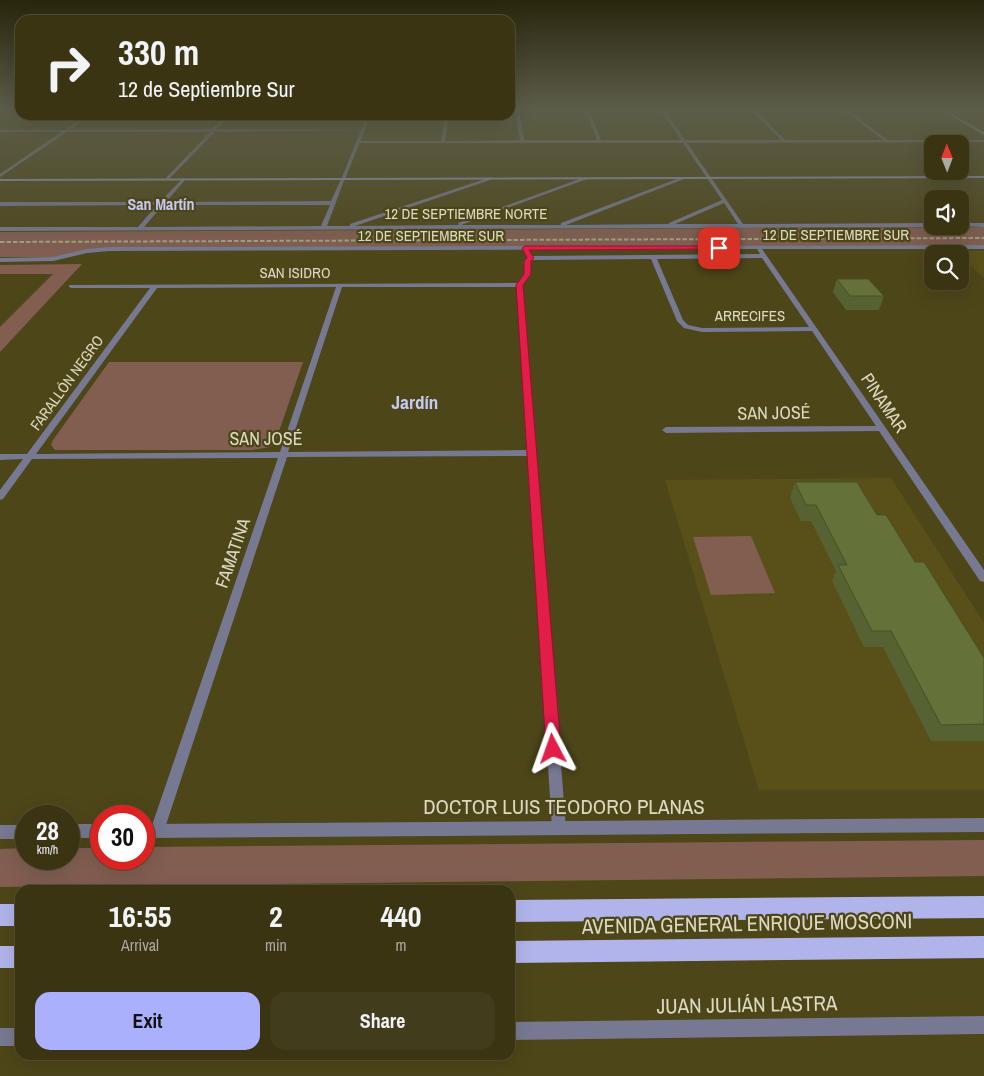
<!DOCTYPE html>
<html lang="en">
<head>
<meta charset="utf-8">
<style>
	body { margin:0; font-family:"Archivo Narrow",sans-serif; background:#413c1c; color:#f1f3f6; height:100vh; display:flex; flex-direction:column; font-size:19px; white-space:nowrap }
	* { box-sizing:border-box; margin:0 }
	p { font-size:16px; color:#abaaa0 }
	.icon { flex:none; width:28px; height:28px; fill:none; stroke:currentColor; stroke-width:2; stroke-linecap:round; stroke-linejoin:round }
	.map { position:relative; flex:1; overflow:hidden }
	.details { position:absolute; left:15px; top:885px; width:500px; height:175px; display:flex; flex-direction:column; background:#3a3413; border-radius:15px; box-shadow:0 5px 20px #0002,0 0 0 1px #544f33 }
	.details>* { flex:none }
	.banner { position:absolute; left:15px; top:15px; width:500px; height:105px; border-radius:15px; box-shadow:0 5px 20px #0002,0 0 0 1px #544f33; background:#3a3413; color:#f1f3f6; overflow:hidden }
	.needle { width:32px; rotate:359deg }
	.buttons { position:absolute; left:924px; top:135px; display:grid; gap:10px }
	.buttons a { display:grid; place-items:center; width:45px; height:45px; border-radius:10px; background:#3a3413; box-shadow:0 5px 20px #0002,0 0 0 1px #544f33; font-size:25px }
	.speed { position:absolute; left:15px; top:805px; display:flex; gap:10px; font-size:25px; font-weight:700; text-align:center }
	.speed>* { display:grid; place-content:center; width:65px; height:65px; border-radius:50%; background:#3a3413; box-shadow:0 5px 20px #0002,0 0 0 1px #544f33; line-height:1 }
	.speed small { font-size:12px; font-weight:400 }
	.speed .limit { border:8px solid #d22; background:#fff; color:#111 }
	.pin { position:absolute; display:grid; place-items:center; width:42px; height:42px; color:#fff; margin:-21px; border-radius:10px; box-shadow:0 2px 8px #0006 }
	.me { position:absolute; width:55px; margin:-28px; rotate:356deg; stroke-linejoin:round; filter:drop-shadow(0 0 4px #0008) }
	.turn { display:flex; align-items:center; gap:18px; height:105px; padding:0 20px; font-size:22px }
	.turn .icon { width:65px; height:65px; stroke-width:2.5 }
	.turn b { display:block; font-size:35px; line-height:42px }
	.eta { display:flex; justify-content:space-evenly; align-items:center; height:85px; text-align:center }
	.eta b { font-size:30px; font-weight:700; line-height:35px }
	.cta { display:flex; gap:10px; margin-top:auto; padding:10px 20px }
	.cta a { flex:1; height:58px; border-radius:15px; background:#aab0fb; color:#111; font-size:20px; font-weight:700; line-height:58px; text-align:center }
	.cta a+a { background:#413c1c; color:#f1f3f6 }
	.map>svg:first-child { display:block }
	.built { fill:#595019 }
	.green { fill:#825e51 }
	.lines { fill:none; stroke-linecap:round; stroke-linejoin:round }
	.minor { fill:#777992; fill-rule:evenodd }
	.tertiary { fill:#777992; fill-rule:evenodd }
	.secondary { fill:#9296bc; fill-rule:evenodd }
	.trunk { fill:#b0b4ea; fill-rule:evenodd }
	.rail { stroke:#a8a484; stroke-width:2; stroke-dasharray:4.5 2; stroke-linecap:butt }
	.wall { fill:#566231 }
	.building { fill:#647239; stroke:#465028 }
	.route { fill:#e11d48; stroke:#92132f }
	.labels { text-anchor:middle; stroke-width:4.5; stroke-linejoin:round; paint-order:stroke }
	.far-street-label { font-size:15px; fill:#dcd9c1; stroke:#4d4619 }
	.far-neighbourhood-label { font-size:16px; font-weight:bold; fill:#c5c9f4; stroke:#4d4619 }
	.street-label { font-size:18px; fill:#dcd9c1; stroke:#4d4619 }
	.neighbourhood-label { font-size:19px; font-weight:bold; fill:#c5c9f4; stroke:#4d4619 }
	.near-street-label { font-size:21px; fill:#dcd9c1; stroke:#4d4619 }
</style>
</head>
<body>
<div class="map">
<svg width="984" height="1076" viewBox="0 0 984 1076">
	<rect width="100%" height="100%" fill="#4d4619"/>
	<g class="built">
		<path d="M954,251h30v27l-24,-21v-3z"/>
		<path d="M891,478l93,145v167h-225l-94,-310z"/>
	</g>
	<g class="green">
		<path d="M984,227v18l-880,3 -50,9h-54v-25z"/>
		<path d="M82,264l-82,88v-25l53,-53h-53v-9z"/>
		<path d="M109,362h194l-27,78 -6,7 -17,3h-198l-4,-5 2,-5z"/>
		<path d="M751,536l24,57 -64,2 -18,-58z"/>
		<path d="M984,840v36l-984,11v-38l26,-1v11h43v-11h32v11h43v-12z"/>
	</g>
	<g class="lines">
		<g class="minor">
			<path d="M515,109h4l5,31h73l-12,-31h4l12,31h80l-21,-31h4l21,31h96l-31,-31h4l31,31h98l-41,-31h4l42,31h96v2l-297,1 56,81 189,-1 2,3 -2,1 -932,4v-4h138l19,-22 -157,1v-4h160l23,-24 2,2 -19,22 165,-1 10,-22 4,-1 -18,48h23v-2l141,-47 2,2 -138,47 104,-1 -1,-2 127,-46 2,2 -126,46h100v-2l121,-46 2,2 -118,46 103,-1v-1l53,-23 -39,-57h-325l-2,-1 2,-1h83l4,-26h4l-4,26 75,-1zM724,203l14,21h-63zM163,205h167l-9,21 -177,1z"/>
			<path d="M86,115h5l-21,15 142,-1 14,-14h4l-13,14 148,1 -150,2 -47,48 -2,-2 44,-46h-143l-67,45v-3l61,-42h-61v-2h65z"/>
			<path d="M960,223h24v4l-26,-1h2z"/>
			<path d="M984,245v4h-222l222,321v12l-4,-1 -101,-150 -213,2 -4,-3 4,-3 210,-1 -64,-95 -110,1 -18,-4 -7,-7 -26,-62 -118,1 -2,1v13l-8,11 43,543 -2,5 -5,2 -5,-2 -2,-5 -24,-372 -241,1 -123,374 -2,5 -5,2 -5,-2 -2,-5 128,-373 -246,1 -29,40 -3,1v-10l23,-31 -23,1v-6h27l123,-166h-79l-2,-1v-2l449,-2 7,-9v-13l6,-5 229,-2 -3,-5 -648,2 -22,2 -34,8 -53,1v-4l53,-1 34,-8 22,-2zM762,258l47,69 -107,1 -14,-3 -5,-5 -26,-61zM336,287l-56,165 -244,2 121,-166zM342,287h175l11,163 -240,2z"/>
		</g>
		<g class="tertiary">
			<path d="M367,115h4l-26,64 -4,1z"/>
			<path d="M984,818v14l-840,6v-14z"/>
			<rect x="69" y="824" width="32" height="14"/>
			<rect x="0" y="825" width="26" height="14"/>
			<path d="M984,1016v18l-474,6v-18z"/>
			<rect x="0" y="1028" width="20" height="18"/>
		</g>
		<g class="secondary">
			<path d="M939,109h4l41,23v3z"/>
			<path d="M984,176v2l-984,3v-2z"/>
		</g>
		<g class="trunk">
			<path d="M984,896v22l-474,4v-22z"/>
			<rect x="0" y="904" width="20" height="22"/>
			<path d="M984,936v22l-474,5v-22z"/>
			<rect x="0" y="946" width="20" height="22"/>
		</g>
		<path class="rail" d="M0,242l984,-4"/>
	</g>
	<g class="wall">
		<path d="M837,279l47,17 -5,14h-33l-13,-18z"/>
		<path d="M795,482l82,33 38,47 69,96v83h-53l-48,-94h-19l-32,-66 4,-10 -25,-50h-10l-11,-23z"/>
	</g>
	<g class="building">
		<path d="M837,279h31l16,17h-34z"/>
		<path d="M795,482h62l20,33h9l29,47h9l60,96v66l-43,1 -50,-94h-19l-34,-66h9l-31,-60h-10z"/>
	</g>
	<linearGradient id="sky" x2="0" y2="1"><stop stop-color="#2a260e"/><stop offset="0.42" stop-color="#5c5d49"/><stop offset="1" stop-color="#5c5d49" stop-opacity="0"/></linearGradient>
	<rect width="984" height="259" fill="url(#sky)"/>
	<path class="route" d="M719,246l3,2 -1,1 -192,1 5,8 -3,3v13l-8,11 38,464 -3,5 -5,2 -5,-2 -2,-5 -30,-464 8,-11v-13l3,-3 -5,-10 3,-2z"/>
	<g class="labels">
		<g class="far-street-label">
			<text x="466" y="219">12 DE SEPTIEMBRE NORTE</text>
			<text x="836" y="240">12 DE SEPTIEMBRE SUR</text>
			<text x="431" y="241">12 DE SEPTIEMBRE SUR</text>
			<text x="295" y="278">SAN ISIDRO</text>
			<text x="750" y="321">ARRECIFES</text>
			<text transform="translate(67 383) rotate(-54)" y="5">FARALLÓN NEGRO</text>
		</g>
		<g class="far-neighbourhood-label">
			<text x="161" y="210">San Martín</text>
		</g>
		<g class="street-label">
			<text transform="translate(884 403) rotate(56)" y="6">PINAMAR</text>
			<text transform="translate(774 413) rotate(-1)" y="6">SAN JOSÉ</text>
			<text x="266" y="445">SAN JOSÉ</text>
			<text transform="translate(233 553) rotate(-71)" y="6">FAMATINA</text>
		</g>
		<g class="neighbourhood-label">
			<text x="415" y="409">Jardín</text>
		</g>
		<g class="near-street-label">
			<text x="564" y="814">DOCTOR LUIS TEODORO PLANAS</text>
			<text transform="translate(747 924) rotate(-1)" y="7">AVENIDA GENERAL ENRIQUE MOSCONI</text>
			<text transform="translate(747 1005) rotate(-1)" y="7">JUAN JULIÁN LASTRA</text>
		</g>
	</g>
</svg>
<div class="buttons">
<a><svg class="needle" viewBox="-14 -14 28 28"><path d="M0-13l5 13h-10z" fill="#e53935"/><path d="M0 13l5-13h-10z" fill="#abaaa0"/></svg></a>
<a><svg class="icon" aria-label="sound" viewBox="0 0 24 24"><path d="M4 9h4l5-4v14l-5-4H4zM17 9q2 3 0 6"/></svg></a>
<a><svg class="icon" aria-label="search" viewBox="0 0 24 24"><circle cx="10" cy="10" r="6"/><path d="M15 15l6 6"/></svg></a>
</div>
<div class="speed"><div>28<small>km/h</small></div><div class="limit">30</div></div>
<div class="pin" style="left:719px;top:248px;background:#d93025"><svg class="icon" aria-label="arrive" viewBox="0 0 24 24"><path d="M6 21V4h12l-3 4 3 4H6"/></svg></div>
<svg class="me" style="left:553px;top:749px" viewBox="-20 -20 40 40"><path d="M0-17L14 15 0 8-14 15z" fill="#e11d48" stroke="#fff" stroke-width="4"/></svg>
<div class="banner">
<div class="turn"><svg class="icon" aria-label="right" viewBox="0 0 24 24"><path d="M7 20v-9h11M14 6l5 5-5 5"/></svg><div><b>330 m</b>12 de Septiembre Sur</div></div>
</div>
<section class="details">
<div class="eta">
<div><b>16:55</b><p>Arrival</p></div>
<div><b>2</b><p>min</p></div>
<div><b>440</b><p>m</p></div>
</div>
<div class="cta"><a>Exit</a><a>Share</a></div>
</section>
</div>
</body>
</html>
